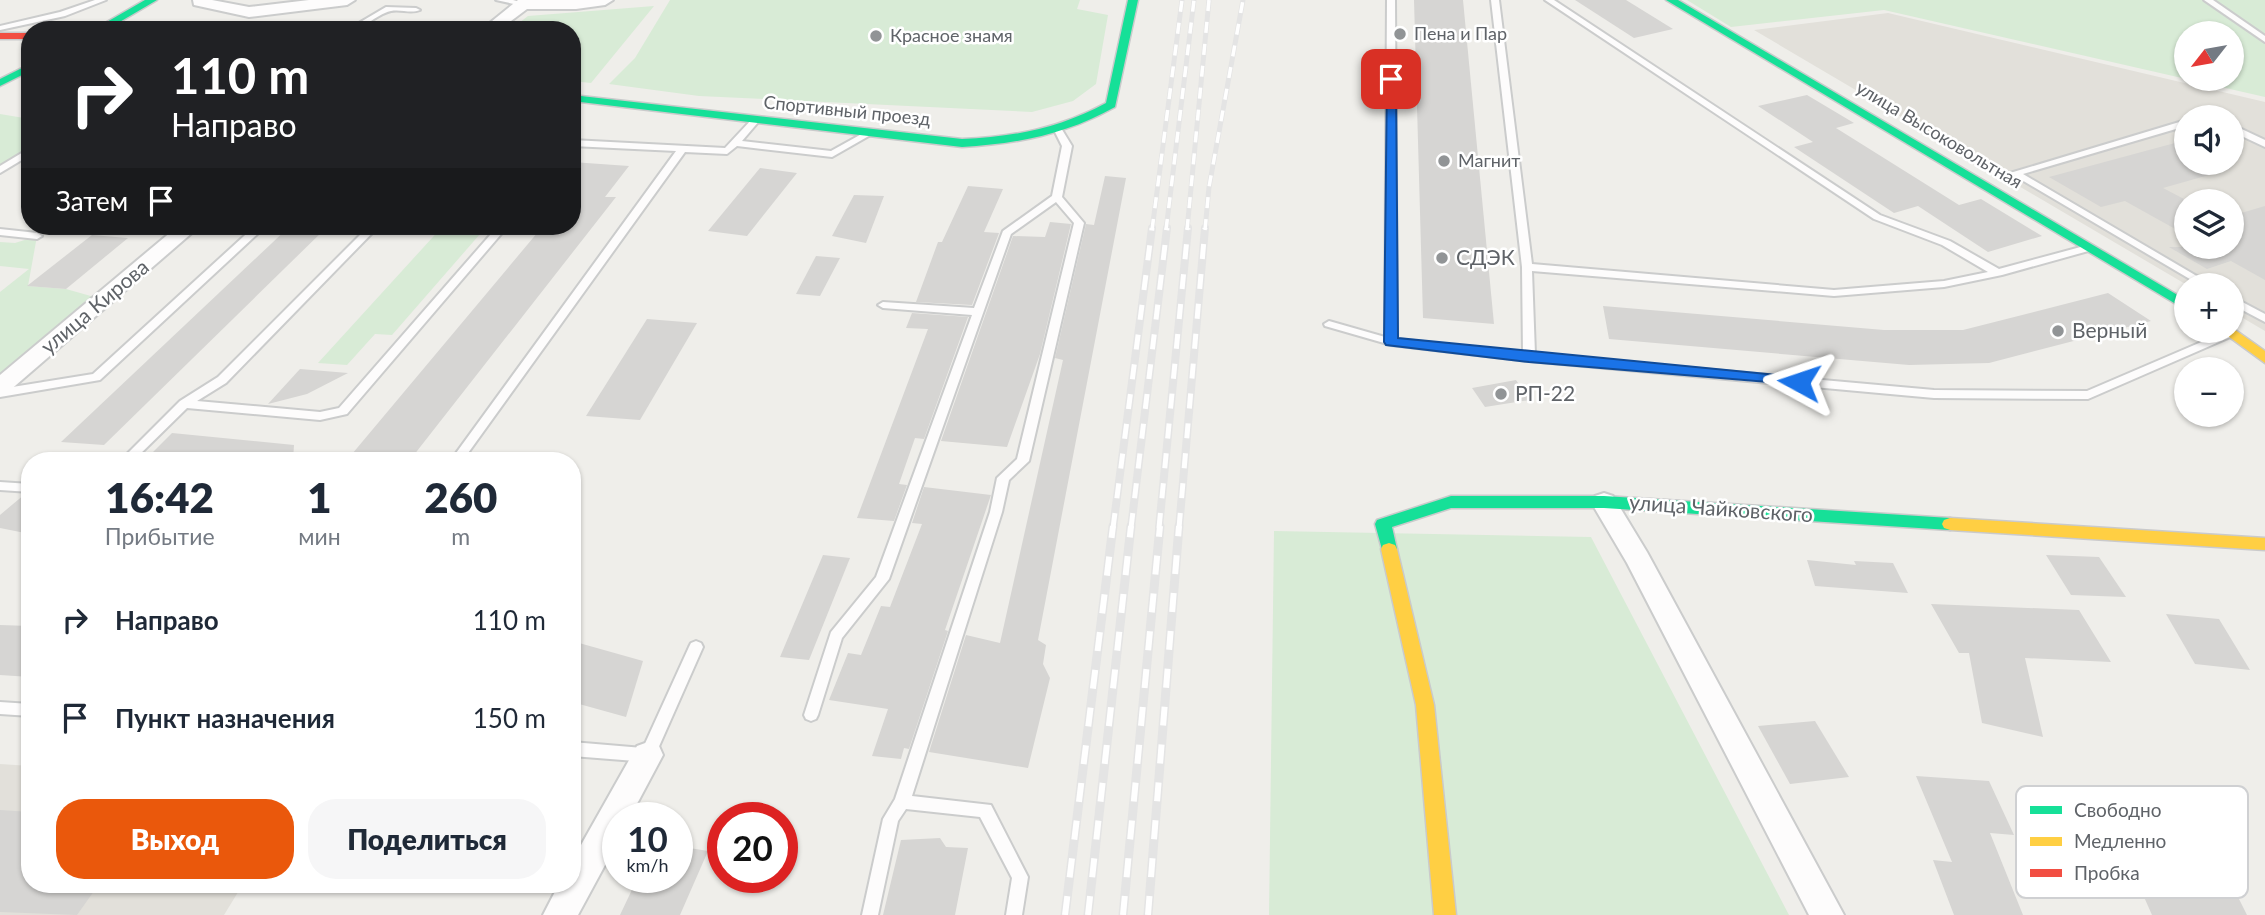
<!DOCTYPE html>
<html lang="ru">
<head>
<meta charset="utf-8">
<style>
	body { margin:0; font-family:Lato,sans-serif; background:#f6f6f7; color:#1f2937; height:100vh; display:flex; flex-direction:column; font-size:26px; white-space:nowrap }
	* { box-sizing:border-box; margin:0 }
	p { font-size:23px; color:#747a83 }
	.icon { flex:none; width:38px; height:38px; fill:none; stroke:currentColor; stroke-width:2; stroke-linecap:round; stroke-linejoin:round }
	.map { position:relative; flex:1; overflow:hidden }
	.sheet { position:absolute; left:21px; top:452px; width:560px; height:441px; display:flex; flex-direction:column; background:#fff; border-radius:28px; box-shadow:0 2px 5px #0004 }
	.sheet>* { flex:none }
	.hud { position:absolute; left:21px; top:21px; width:560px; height:214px; border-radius:28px; box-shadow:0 2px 5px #0004; background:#202124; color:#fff; overflow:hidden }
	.needle { width:46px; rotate:239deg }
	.tools { position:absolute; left:2174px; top:21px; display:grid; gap:14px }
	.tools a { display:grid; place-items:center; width:70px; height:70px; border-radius:50%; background:#fff; box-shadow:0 2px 5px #0004; font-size:35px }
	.speed { position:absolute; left:602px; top:802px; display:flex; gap:14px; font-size:35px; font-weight:700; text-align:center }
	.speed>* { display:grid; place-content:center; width:91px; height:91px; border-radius:50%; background:#fff; box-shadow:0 2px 5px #0004; line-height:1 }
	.speed small { font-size:18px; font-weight:400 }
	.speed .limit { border:10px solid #d22; background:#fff; color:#111 }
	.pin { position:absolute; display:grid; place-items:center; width:60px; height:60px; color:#fff; margin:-30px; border-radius:14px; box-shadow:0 4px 10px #0006 }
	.me { position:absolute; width:77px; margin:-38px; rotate:275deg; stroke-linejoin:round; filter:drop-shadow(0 0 5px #0008) }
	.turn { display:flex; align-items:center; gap:24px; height:147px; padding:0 35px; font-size:32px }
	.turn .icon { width:91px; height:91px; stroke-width:2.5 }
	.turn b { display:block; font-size:49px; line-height:60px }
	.then { display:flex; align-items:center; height:66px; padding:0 35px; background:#0003; gap:14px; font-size:26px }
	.eta { display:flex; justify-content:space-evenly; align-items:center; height:119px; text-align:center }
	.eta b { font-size:42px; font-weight:800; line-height:49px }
	.cta { display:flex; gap:14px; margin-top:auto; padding:14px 35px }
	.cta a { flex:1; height:80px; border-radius:28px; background:#ea580c; color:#fff; font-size:28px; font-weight:800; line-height:80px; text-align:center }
	.cta a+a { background:#f6f6f7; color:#1f2937 }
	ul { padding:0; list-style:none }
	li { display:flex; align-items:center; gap:21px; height:98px; padding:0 35px }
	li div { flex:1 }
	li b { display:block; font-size:26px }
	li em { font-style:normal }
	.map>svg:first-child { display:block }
	.education { fill:#e2e0da; fill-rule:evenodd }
	.green { fill:#d8ebd6; fill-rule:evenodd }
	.building { fill:#d6d5d3 }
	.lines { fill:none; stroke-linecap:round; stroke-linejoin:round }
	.lane-casing { stroke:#cbcccc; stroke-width:4 }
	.street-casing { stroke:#cbcccc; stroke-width:4 }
	.fast-casing { stroke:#cacacb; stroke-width:3 }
	.slow-casing { stroke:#cacacb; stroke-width:3 }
	.jam-casing { stroke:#cacacb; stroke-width:3 }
	.lane { fill:#fdfcfc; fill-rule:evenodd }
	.street { fill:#fdfcfc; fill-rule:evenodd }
	.fast { fill:#16e098; fill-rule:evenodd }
	.slow { fill:#ffcf43; fill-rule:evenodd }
	.jam { fill:#f24e42; fill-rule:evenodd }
	.rail-far2-casing { stroke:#e4e4e4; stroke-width:5 }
	.rail-far1-casing { stroke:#e4e4e4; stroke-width:8 }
	.rail-casing { stroke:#e4e4e4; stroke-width:9 }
	.rail-far2 { stroke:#fff; stroke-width:3.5; stroke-dasharray:11; stroke-linecap:butt }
	.rail-far1 { stroke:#fff; stroke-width:5; stroke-dasharray:15; stroke-linecap:butt }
	.rail { stroke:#fff; stroke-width:6; stroke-dasharray:19; stroke-linecap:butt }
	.route { fill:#1a73e8; stroke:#114b97; stroke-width:2 }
	.poi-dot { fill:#919496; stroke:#fff; stroke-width:2.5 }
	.labels { text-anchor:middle; stroke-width:5; stroke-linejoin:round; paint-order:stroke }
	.far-poi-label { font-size:18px; fill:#5f6368; stroke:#fff; text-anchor:start }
	.far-street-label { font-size:18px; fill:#5f6368; stroke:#fff }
	.poi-label { font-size:21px; fill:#5f6368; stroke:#fff; text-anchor:start }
	.street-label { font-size:21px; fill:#5f6368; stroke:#fff }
	.key { fill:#fff; stroke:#cfd0d2; stroke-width:2 }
	.key-label { font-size:19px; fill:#5f6368 }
</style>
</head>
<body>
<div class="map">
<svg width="2265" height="915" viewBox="0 0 2265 915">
	<rect width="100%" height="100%" fill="#efeeea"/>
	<g class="education">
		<path d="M1888,13l377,89v229l-34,-20v-26h-44l-433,-255zM2186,117h45v46h-45zM2186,201h45v46h-45z"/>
		<path d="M0,764l30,2v118h213l-19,31h-224z"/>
	</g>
	<g class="green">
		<path d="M670,0h410l-3,9 31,6 -12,69 -23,17 -41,11 -333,-16 -90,-12 26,-26z"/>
		<path d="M1687,0h578v97l-381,-87 -153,17zM2186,33h45v46h-45z"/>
		<path d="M654,6l-63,77 -19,-2v-51h-62l18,-14z"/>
		<path d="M0,114l30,5v29l-30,20z"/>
		<path d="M443,226h44l-95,109 -17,-1 -28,31 -29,-2z"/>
		<path d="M37,236l-9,50 38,3 39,11 -105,87v-95l29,-23 -29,-3v-24l15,1z"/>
		<path d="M1274,531l317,6 198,378h-520z"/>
	</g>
	<g class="building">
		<path d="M1414,0h49l31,324 -71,-6z"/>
		<path d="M1575,0h51l47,29 -39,9z"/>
		<path d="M1807,95l47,28 -18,5 123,77 22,-6 61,37 -54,16 -70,-46 -24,7 -100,-66 19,-5 -55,-36z"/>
		<path d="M2186,140v23h43l1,6 -67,19 23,12v35l-61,-34 -24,6 -52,-30z"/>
		<path d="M572,162l57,4 -24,31h11l-206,263h-63l196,-234h29z"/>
		<path d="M760,168l37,5 -50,63 -39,-5z"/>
		<path d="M1105,176l21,2 -88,462 8,5 -3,19 7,14 -22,90 -99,-16 37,-117 34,8 63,-283 -8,-2 31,-134 8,1z"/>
		<path d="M968,186l35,3 -19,43 15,1 -27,72 -56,-3 22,-60h4z"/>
		<path d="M854,195l30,1 -18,47 -34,-7z"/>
		<path d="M2265,206v74l-34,-19 -24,8 -38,-22h62v-31z"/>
		<path d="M1050,222l21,2 -31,130 -33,93 -66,-6 72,-205 32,1z"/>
		<path d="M290,226h38l-224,219 -43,-3z"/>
		<path d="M92,235l36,3 -62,51 -39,-3z"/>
		<path d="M816,256l24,2 -20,38 -24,-2z"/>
		<path d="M2108,293l43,28 -162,42 -80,2 -300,-26 -6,-33 281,24h79z"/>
		<path d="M912,313l56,4 -44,122 -9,-1 -16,46 8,1 -13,36 -37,-3 71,-189 -22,-1z"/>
		<path d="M647,319l50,4 -57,97 -54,-4z"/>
		<path d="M300,369l48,4 -41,21 -39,10z"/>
		<path d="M1516,380l14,20 -45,7 -13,-19z"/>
		<path d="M172,433l122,12 -1,15h-148z"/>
		<path d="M924,487l67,8 -46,135 3,1 -39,118 -5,-1 -3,11 -29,-3 16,-47 -59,-9 19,-47 13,2 20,-49 9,1 32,-83 -10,-1z"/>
		<path d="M25,494l5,1v39l-30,-6v-13z"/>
		<path d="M823,555l27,3 -41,102 -29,-3z"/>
		<path d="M2046,555l53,2 27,40 -55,-2z"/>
		<path d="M1807,560l49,5 -2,-4 39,2 15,30 -93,-7z"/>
		<path d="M1931,604l148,6 32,52 -86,-4 18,79 -61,-14 -13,-70h-10z"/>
		<path d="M2166,614l53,5 31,51 -55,-6z"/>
		<path d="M0,625l30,1v51l-30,-2z"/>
		<path d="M572,641l71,20 -17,56 -54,-15z"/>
		<path d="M1815,721l34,56 -59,7 -32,-58z"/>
		<path d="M1916,776l73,5 25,54 -24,-2 33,82h-69l-21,-55 19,2z"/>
		<path d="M0,810l30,2v72h69l-22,31 -77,-3z"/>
		<path d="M940,838l6,9 22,1 -13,67h-72l18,-75z"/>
		<path d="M677,846l31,5 -28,64h-60l18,-38h39z"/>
		<path d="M2125,854l98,13 24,48h-95z"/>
	</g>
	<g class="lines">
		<g class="lane-casing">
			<g id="lane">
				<path d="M95,0h11l-41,16 -65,14v-4l60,-14z"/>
				<path d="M496,0h17l14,4 -4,2z"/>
				<path d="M1387,0h8l2,339 126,14 -1,-86 -31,-267h8l33,264 302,26 110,-9 44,-9 -46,-27 -68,-26 -329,-219h9l326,215 70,26 49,28 89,-24 5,3 -1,2 -90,25 -58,12 -110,9 -302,-25 3,83 399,36 153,1 140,-60 4,-1 5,3 -1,2 -147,64 -154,-1 -405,-37 -138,-16 -66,-19 -1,-2 5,-3 56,16z"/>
				<path d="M2204,0h9l52,36v6z"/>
				<path d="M386,7l30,1 4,2c-9,4 -19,-1 -29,1 -17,4 -26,19 -44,19z"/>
				<path d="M2210,114l4,3h-13l1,-2z"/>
				<path d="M756,117l4,3 -18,21 89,10 36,-20 7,2 -42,24 -95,-11 -10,8 -42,-2 -222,308h-12l225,-309 -104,-5v-6l153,8 28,-30z"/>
				<path d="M2186,120v6l-163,48 189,111h-12l-190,-112z"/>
				<path d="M2231,124l34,16v7l-34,-16z"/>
				<path d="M1058,127l3,1 11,18 -10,51 22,26 -55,238 -20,19 -7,32 -90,284 79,9 37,72 -6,38h-16l6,-37 -32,-61 -74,-8 -8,12 -20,94h-16l21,-96 12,-20 95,-287 7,-34 20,-19 57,-236 -18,-21 -45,32 -122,345 -47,59 -24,77 -2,4 -5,2 -5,-2 -2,-4 27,-83 45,-55 96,-262 -89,-7 -5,-3 5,-3 91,6 29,-77 49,-35 10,-50 -8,-16z"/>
				<path d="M30,148v7l-30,18v-7z"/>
				<path d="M255,226h11l-166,154 -100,17v-8l93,-15z"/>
				<path d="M369,226h10l-153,157 -29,18 123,11 19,-4 159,-182h10l-161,188 -27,6 -133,-12 -53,52h-13l59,-59 38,-24z"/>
				<path d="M0,229l37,4 5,3 -5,3 -37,-4z"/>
				<path d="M2231,296l34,18v8l-34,-18z"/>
				<path d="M0,482l30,2v8l-30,-2z"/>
				<path d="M696,641l5,2 2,4 -50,113 -5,2 -76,-6v-14l71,6 46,-101 2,-4z"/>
				<path d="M0,702l30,2v12l-30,-2z"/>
			</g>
		</g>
		<g class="street-casing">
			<g id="street">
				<path d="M193,0h19l37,7 60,-7h46l-8,5 -98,12 -55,-12z"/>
				<path d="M518,0h95l-8,5 -29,4h-49l-28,21h-18z"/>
				<path d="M178,226h22l-192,166 -8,3v-20z"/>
				<path d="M1604,493l9,3 34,56 197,363h-35l-182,-352 -36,-61 4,-6z"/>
				<path d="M648,742l11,4 4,9 -33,62h-12v24l-40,74h-35l16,-31h13v-23l65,-115z"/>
			</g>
		</g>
		<g class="fast-casing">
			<g id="fast">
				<path d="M145,0h12l-51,30h-13z"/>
				<path d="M1128,0h10l-23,107c-48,27 -98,37 -153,40l-390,-46v-6l390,44c52,-2 98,-11 144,-36z"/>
				<path d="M1666,0h12l508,300v10z"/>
				<path d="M30,64v7l-30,15v-7z"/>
				<path d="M1451,496h153l346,22 6,2 2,4 -2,4 -6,2 -346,-22h-153l-59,19 5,22 -2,4h-12l-8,-29 2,-4z"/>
			</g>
		</g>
		<g class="slow-casing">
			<g id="slow">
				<path d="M2231,327l34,24v12l-44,-32h10z"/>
				<path d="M1950,518l315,20v12l-315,-20 -6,-2 -2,-4 2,-4z"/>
				<path d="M1389,543l6,2 2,4 37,156 22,210h-22l-18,-210 -35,-156 2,-4z"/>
			</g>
		</g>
		<g class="jam-casing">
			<rect id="jam" x="0" y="33" width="30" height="6"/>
		</g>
		<use href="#lane" class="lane"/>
		<use href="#street" class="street"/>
		<use href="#fast" class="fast"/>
		<use href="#slow" class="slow"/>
		<use href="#jam" class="jam"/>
		<g class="rail-far2-casing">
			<g id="rail-far2">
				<path d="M1152,230l30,-230"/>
				<path d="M1166,230l28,-230"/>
				<path d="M1187,230l22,-230"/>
				<path d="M1205,230l4,-43 34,-187"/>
			</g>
		</g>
		<g class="rail-far1-casing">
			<g id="rail-far1">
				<path d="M1113,528l39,-300"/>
				<path d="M1131,528l36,-300"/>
				<path d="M1159,528l29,-300"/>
				<path d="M1179,528l26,-300"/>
			</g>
		</g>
		<g class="rail-casing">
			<g id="rail">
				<path d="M1065,915l48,-389"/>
				<path d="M1088,915l43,-389"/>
				<path d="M1123,915l37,-389"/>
				<path d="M1148,915l31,-389"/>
			</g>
		</g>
		<use href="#rail-far2" class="rail-far2"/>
		<use href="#rail-far1" class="rail-far1"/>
		<use href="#rail" class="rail"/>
	</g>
	<path class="route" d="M1387,77l9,2 2,259 401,39 8,5 -3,3 -275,-23 -143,-17 -2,-3z"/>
	<g class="poi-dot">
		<circle cx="1400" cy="34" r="7"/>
		<circle cx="876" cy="36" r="7"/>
		<circle cx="1444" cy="161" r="7"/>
		<circle cx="1442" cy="258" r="7"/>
		<circle cx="2058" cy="331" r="7"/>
		<circle cx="1501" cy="394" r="7"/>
	</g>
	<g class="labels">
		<g class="far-poi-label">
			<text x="1414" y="40">Пена и Пар</text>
			<text x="890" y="42">Красное знамя</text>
			<text x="1458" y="167">Магнит</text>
		</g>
		<g class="far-street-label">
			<text transform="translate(847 111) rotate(6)" y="6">Спортивный проезд</text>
			<text transform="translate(1939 135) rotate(31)" y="6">улица Высоковольтная</text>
		</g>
		<g class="poi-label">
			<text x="1456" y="265">СДЭК</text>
			<text x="2072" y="338">Верный</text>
			<text x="1515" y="401">РП-22</text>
		</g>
		<g class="street-label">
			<text transform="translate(95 307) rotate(-40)" y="7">улица Кирова</text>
			<text transform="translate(1721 509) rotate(4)" y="7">улица Чайковского</text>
		</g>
	</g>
	<rect x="2016" y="786" width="232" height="112" rx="10" class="key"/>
	<rect x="2030" y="806" width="32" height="8" fill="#16e098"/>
	<rect x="2030" y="837" width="32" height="9" fill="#ffcf43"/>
	<rect x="2030" y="869" width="32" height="8" fill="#f24e42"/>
	<g class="key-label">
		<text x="2074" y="817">Свободно</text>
		<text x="2074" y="848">Медленно</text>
		<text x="2074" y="880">Пробка</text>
	</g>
</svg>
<div class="tools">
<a><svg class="needle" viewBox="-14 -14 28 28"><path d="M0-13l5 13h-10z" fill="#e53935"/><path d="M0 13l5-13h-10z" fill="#747a83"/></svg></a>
<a><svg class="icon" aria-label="sound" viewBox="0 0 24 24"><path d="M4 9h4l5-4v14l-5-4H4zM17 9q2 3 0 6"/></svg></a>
<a><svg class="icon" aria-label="layers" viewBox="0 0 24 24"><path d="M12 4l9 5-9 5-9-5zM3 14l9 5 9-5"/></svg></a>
<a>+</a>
<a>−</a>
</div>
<div class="speed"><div>10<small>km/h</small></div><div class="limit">20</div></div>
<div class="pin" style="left:1391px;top:79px;background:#d93025"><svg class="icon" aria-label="arrive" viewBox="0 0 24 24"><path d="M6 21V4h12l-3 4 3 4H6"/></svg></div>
<svg class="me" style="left:1799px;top:382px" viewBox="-20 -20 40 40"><path d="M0-17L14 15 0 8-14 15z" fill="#1a73e8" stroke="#fff" stroke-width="4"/></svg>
<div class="hud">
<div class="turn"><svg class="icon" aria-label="right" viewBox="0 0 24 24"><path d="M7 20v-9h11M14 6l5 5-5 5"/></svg><div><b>110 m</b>Направо</div></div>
<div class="then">Затем<svg class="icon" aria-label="arrive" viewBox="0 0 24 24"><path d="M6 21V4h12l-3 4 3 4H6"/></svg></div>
</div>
<section class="sheet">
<div class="eta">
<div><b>16:42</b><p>Прибытие</p></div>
<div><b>1</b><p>мин</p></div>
<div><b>260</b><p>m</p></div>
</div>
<ul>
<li><svg class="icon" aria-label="right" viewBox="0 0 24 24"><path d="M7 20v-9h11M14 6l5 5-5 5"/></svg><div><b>Направо</b></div><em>110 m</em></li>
<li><svg class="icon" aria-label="arrive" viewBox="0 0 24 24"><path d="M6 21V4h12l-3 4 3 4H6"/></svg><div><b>Пункт назначения</b></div><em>150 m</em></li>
</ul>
<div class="cta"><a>Выход</a><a>Поделиться</a></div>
</section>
</div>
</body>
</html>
